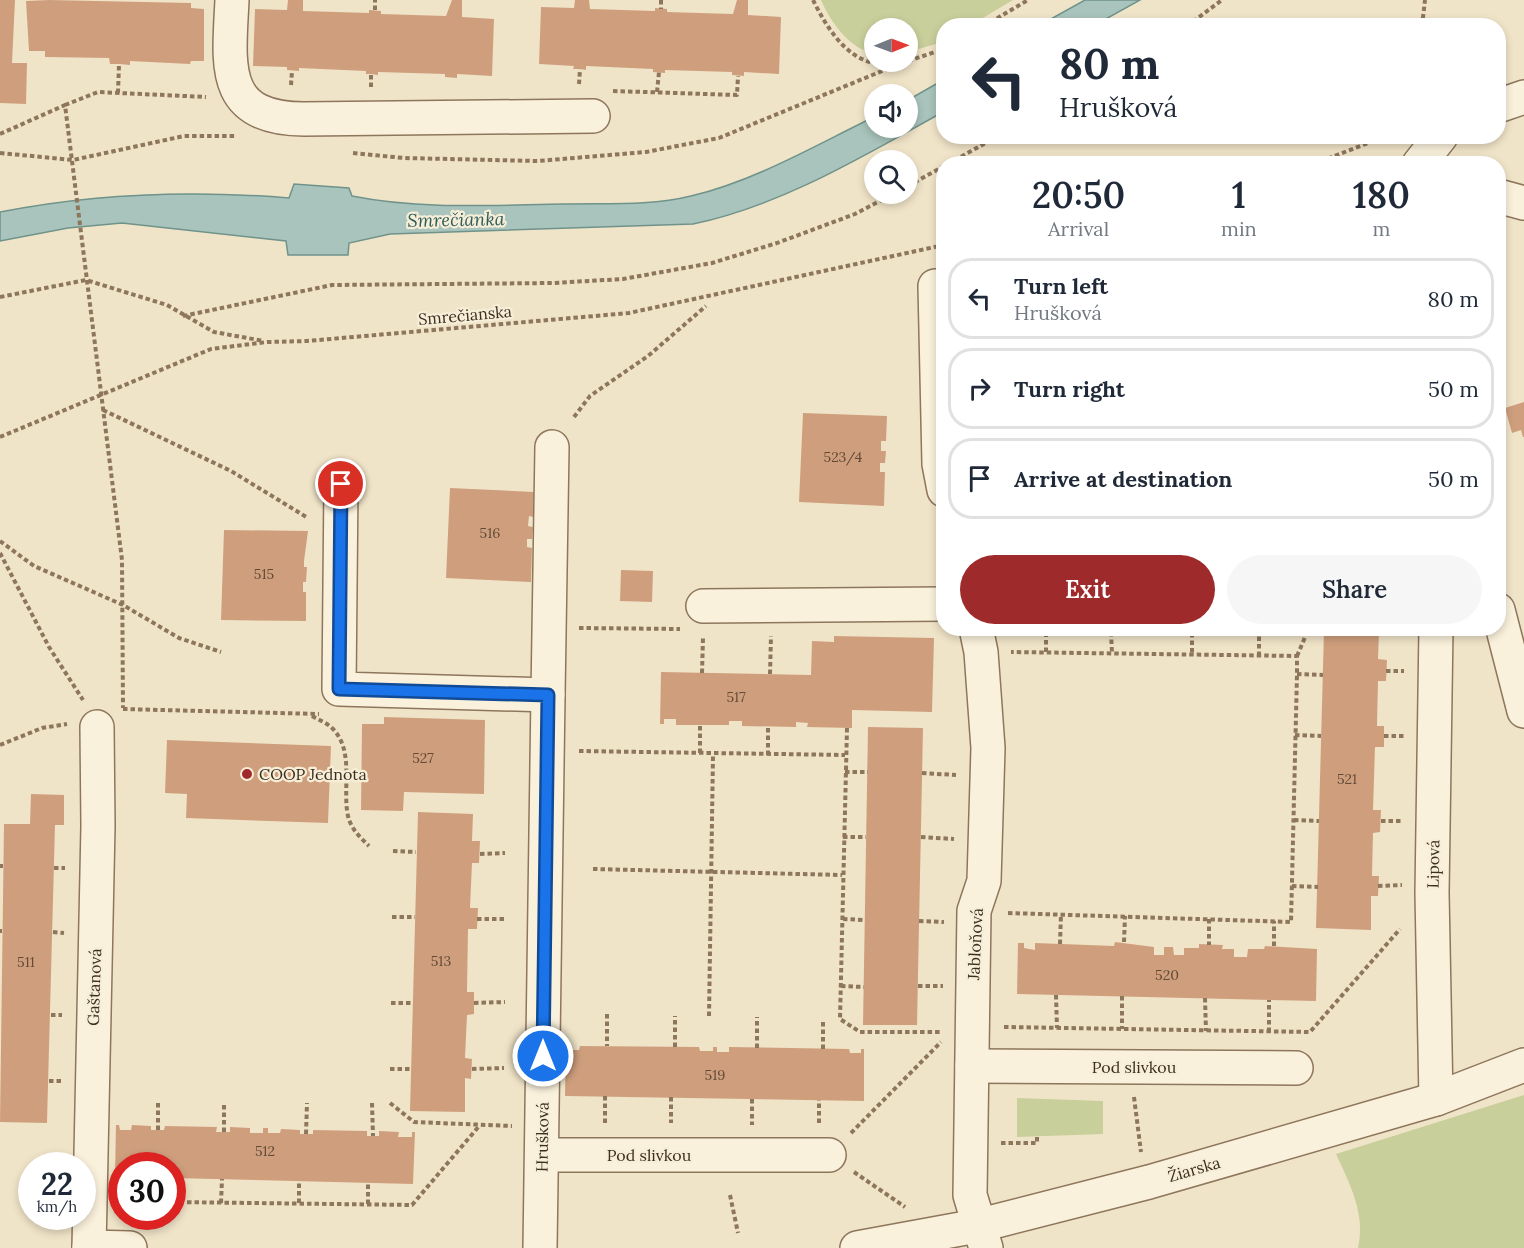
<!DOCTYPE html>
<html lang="en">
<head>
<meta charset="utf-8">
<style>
	body { margin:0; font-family:Lora,serif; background:#f6f6f7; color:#1f2937; height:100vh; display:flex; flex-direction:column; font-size:22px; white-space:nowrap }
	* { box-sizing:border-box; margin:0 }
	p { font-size:20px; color:#747a83 }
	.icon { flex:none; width:33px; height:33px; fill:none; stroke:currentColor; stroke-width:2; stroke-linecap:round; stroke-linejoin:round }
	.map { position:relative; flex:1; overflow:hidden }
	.sheet { position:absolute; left:936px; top:156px; width:570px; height:480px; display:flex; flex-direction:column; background:#fff; border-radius:24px; box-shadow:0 3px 9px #0003 }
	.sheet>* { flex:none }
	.top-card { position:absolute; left:936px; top:18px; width:570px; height:126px; border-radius:24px; box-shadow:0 3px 9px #0003; background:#fff; color:#1f2937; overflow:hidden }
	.needle { width:39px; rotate:89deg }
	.fabs { position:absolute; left:864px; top:18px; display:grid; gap:12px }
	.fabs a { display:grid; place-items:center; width:54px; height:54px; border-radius:50%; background:#fff; box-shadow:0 3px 9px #0003; font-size:30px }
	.speed { position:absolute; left:18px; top:1152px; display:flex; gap:12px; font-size:30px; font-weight:700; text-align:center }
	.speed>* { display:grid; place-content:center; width:78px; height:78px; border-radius:50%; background:#fff; box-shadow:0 3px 9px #0003; line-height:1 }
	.speed small { font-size:15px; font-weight:400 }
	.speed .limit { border:9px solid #d22; background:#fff; color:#111 }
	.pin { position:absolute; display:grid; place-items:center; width:51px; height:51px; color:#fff; margin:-26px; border:3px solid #fff; border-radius:50%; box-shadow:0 2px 6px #0007 }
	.me { position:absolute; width:66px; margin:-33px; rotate:0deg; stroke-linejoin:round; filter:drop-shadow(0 0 4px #0008) }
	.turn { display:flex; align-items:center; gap:21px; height:126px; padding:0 24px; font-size:27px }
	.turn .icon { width:78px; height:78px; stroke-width:2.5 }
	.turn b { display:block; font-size:42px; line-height:51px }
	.eta { display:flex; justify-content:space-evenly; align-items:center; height:102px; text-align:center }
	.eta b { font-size:36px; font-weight:600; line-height:42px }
	.primary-button { display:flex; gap:12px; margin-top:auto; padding:12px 24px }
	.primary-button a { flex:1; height:69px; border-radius:36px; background:#9e2a2b; color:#fff; font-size:24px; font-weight:600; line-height:69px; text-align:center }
	.primary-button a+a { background:#f6f6f7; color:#1f2937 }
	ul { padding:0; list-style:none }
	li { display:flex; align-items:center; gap:18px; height:81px; margin:0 12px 9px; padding:0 12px; border:3px solid #e0e1e3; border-radius:24px }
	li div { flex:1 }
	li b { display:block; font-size:22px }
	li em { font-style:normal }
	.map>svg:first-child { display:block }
	.green { fill:#c9cf9b }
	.water { fill:#a9c4bc; stroke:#6f938a; stroke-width:1.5 }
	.building { fill:#cf9f7d }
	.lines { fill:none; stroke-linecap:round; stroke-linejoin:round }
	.minor-casing { stroke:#8d765c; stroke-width:36 }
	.path { stroke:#8d765c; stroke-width:4; stroke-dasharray:4.5 3; stroke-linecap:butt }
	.minor { stroke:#faf1dc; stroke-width:33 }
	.route-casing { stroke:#114b97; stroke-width:15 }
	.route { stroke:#1a73e8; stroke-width:10 }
	.poi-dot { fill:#9e2a2b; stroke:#f7eed8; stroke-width:2 }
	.labels { text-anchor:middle; stroke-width:4.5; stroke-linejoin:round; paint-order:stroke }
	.number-label { font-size:14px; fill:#624a37 }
	.street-label { font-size:16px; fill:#3d2e20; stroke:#f7eed8 }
	.poi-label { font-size:16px; fill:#3d2e20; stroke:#f7eed8; text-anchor:start }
	.water-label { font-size:18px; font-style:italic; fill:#2f5d5a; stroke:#f7eed8 }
</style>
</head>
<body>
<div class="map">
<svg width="1524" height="1248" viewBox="0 0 1524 1248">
	<rect width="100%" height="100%" fill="#f0e4c8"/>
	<g class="green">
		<path d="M821,0h192l-42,25 -27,1 -1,16 -35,10v-24h-34v25c-24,-3 -44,-32 -53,-53z"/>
		<path d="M1524,1095v153h-166c8,-33 -8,-64 -22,-94z"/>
		<path d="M1017,1098l86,3v33l-86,3z"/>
	</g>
	<g class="water">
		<path d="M1085,0h55l-45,25h-55z"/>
		<path d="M943,80v32c-78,43 -162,94 -250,112l-303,10 -41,9 -1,12h-60l-2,-14 -164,-18 -54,5 -68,13v-29c96,-19 192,-22 289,-14l5,-14 55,4 3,8c70,14 141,9 213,8 41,-1 86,2 126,-8 64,-15 125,-51 183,-79v11h34v-28z"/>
	</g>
	<g class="building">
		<path d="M0,0h15l-3,63h15l-1,41 -26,-1z"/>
		<path d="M49,0l142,3v5l13,1v52h-13l-1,3 -60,-3v4l-11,-1h-9l-1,-6 -64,-1v-6h-16l-3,-50z"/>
		<path d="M288,0h15v11l66,2v-3l12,1v3l65,2 6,-16h10v17l32,2 -2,57 -35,-2v4l-12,-1v-3l-67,-2v3l-7,-1h-5v-3l-67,-3v3l-12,-1v-3l-34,-1 2,-57 32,1z"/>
		<path d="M575,0h14l1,9 65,2v-3l12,1v3l66,2 4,-14h11v15l33,2 -2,57 -35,-2v4l-12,-1v-3l-67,-2v3l-12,-1v-3l-67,-3v4l-6,-1h-7l1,-3 -35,-2 2,-57 33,1z"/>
		<path d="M1524,402v35h-1l-2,-7 -9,3 -7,-25z"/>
		<path d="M803,413l84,3 -1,25h-5v10h5l-1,12h-5v9h5l-1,34 -85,-4z"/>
		<path d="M450,488l84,4 -1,25 -4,-1 -1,10 5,1 -1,12h-5v8l5,1 -1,34 -85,-4z"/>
		<path d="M224,530l84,1 -4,30v6h3l-1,15h-3v10h3v29l-85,-1z"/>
		<path d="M621,570l32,1 -1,31 -32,-1z"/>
		<path d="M1248,628h20v7l-20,-1z"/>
		<path d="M1324,630l55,2 -1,27 9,1 -1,21h-8l-1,45h7v21h-9l-2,63h8l-1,22 -7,1 -1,43h7l-1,20h-7v34l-55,-2z"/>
		<path d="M834,636l100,2 -2,74 -80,-2v18l-45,-1 1,-4 -12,-1v5l-54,-1v-5h-13v4h-53v-6h-12v5h-4l1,-52 150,3 1,-34 22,1z"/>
		<path d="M384,717l101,3 -1,74 -80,-2 -1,19 -42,-1 1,-86h22z"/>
		<path d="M868,727l55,1 -6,297h-54z"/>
		<path d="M167,740l164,6 -3,77 -142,-5 1,-24 -22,-1z"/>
		<path d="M31,794l33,1v30h-9l-8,298 -47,-1 4,-298h26z"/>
		<path d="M418,812l55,2 -1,27h8l-1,22h-7l-2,45h8l-1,21h-9l-1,63h7v22l-7,1 -2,43 7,1 -1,20 -6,-1v34l-55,-1z"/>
		<path d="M1115,942l39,5v8h10v-8h9l1,8h10v-7h15v-4l24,1 -1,4h12v8h13l1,-8h16l1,-3 52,3 -1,52 -299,-7 1,-51h6v5l11,2v-7l79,3z"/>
		<path d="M566,1041l2,9h11l1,-4 119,1 1,4h13v-4h4v5h12v-5l120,2 1,4h11v-4h3v52l-299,-5z"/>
		<path d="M116,1125h3l1,5h11l1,-5 19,1v4h13l1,-4 52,1 -1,5h14v-5l20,1v5h13v-5h5v5h12l1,-4 19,1v4h13v-4l54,1v5h12v-5l20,1 -1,5h14v-5h3l-2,52 -241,-6v-12h-50v11l-7,-1z"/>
	</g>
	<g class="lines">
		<g class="minor-casing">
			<g id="minor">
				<path d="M232,0c-3,64 -13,119 72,119l289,-3"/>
				<path d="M1498,106l26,-9"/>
				<path d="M1419,164l22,-28"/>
				<path d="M1498,196l26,7"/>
				<path d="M935,286l4,178 5,26"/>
				<path d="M341,484l-2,205 209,6 -8,553"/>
				<path d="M703,606l241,-2"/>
				<path d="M1498,610l26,101"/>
				<path d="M976,628l5,24 7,96 -4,133 -10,30 -4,284 16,53"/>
				<path d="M548,695l4,-248"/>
				<path d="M972,1066l324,2"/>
				<path d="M1436,1099l-4,-206 4,-265"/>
				<path d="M542,1155h287"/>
				<path d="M89,1247l41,1"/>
				<path d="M89,1248l9,-422 -1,-99"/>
				<path d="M857,1248l120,-22 172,-44 287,-83 88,-34"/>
			</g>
		</g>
		<g class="path">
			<path d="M661,0v9"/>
			<path d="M813,0c16,32 40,71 82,63"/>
			<path d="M375,10v-10"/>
			<path d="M984,26l44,-26"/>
			<path d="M1187,26l35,-26"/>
			<path d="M1422,26l3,-26"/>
			<path d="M908,61l36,-12"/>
			<path d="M579,84l1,-15"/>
			<path d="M291,85l1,-14"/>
			<path d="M371,87v-13"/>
			<path d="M613,91l124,4 1,-19"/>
			<path d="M657,92l2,-20"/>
			<path d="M118,93l1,-29"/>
			<path d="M65,105l33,-13 108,5"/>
			<path d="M0,134l65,-29 57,455 1,148"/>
			<path d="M0,153l73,7 111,-24h52"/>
			<path d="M353,153l51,5 134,3 108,-9 73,-14 185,-76"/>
			<path d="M948,164l50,-28"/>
			<path d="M1314,164l72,-28"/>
			<path d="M908,186l36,-20"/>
			<path d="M0,297l86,-17 81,25 47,27 50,9"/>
			<path d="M183,316l149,-31 221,-2 70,-4 89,-16 65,-20 78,-29 38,-20"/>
			<path d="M103,410l128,61 77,47"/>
			<path d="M574,417l16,-21 58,-40 58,-50"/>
			<path d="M0,437l211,-88 56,-7 40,-1 322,-28 315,-68"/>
			<path d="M0,541l34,25 89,39 56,33 42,14"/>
			<path d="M0,553l49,94 34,53"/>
			<path d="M579,628l101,1"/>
			<path d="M1111,632l1,21"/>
			<path d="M1192,633v22"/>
			<path d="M1046,652v-22"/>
			<path d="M1259,656v-22"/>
			<path d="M1297,656l12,-28"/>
			<path d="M1386,671h18"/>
			<path d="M702,673l1,-35"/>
			<path d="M770,674l1,-38"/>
			<path d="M1297,674l26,1"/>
			<path d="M123,709l196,5"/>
			<path d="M312,716c7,4 15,7 20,12 23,22 10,61 16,88 3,13 12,21 21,30"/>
			<path d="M847,728l-7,291 20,13h80"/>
			<path d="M1295,735l26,1"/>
			<path d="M1384,736h20"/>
			<path d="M0,745l42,-17 25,-4"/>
			<path d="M579,751l266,4"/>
			<path d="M700,753v-28"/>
			<path d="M768,755v-29"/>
			<path d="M845,772h23"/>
			<path d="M922,773l34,2"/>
			<path d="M1294,820l25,1"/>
			<path d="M1381,821h20"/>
			<path d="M843,837h23"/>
			<path d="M921,837l33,2"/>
			<path d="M393,851l23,1"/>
			<path d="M480,854l25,-1"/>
			<path d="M0,866h3"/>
			<path d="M54,868h11"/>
			<path d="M593,869l249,6"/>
			<path d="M1292,886l26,1"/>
			<path d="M1378,886l24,-1"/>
			<path d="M1008,913l283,9 6,-248v-18l-286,-4"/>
			<path d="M392,917h23"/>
			<path d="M477,919h28"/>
			<path d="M843,919l22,1"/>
			<path d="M1209,919v26"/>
			<path d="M919,921l25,1"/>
			<path d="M0,931h2"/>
			<path d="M53,932l11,1"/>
			<path d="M1124,942l1,-26"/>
			<path d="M1060,944l1,-30"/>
			<path d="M1274,946v-25"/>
			<path d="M841,986l23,1"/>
			<path d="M918,986h25"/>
			<path d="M1056,995l1,33"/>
			<path d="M1122,996v33"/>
			<path d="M1205,998l1,33"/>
			<path d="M391,1003h21"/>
			<path d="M474,1003l31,-1"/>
			<path d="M607,1014v32"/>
			<path d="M51,1015h11"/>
			<path d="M709,1016l4,-261"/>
			<path d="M1004,1027l306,5 90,-103"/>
			<path d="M1269,1032v-32"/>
			<path d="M675,1047v-31"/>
			<path d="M757,1048v-31"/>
			<path d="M823,1049v-30"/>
			<path d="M390,1069h21"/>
			<path d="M472,1069l32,-1"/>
			<path d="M49,1081h14"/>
			<path d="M605,1096v29"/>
			<path d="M671,1097v26"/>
			<path d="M1134,1097l7,55"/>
			<path d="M752,1099v26"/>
			<path d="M372,1103l1,33"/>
			<path d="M390,1103l24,19 98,4"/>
			<path d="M819,1123v-23"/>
			<path d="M158,1130v-29"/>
			<path d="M224,1132v-30"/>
			<path d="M851,1133l90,-91"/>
			<path d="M306,1134l1,-31"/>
			<path d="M1001,1143h36v-7"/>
			<path d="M854,1172l51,35"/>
			<path d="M730,1195l8,38"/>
			<path d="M172,1202l240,3 68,-80"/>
			<path d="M221,1203l1,-24"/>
			<path d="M299,1203v-22"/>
			<path d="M368,1204v-22"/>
		</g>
		<use href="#minor" class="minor"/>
	</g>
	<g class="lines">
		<g class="route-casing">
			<path id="route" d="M341,484l-2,205 209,6 -5,361"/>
		</g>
		<use href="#route" class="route"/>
	</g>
	<circle class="poi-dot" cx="247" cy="774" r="6"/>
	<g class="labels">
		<g class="number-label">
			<text x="843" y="462">523/4</text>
			<text x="490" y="538">516</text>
			<text x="264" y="579">515</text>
			<text x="736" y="702">517</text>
			<text x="423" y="763">527</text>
			<text x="1347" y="784">521</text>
			<text x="441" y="966">513</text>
			<text x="26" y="967">511</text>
			<text x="1167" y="980">520</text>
			<text x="715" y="1080">519</text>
			<text x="265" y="1156">512</text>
		</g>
		<g class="street-label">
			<text transform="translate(465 315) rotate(-5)" y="6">Smrečianska</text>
			<text transform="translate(1433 864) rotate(-89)" y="6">Lipová</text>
			<text transform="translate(975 944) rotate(-87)" y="6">Jabloňová</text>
			<text transform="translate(94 987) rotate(-88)" y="6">Gaštanová</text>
			<text x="1134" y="1073">Pod slivkou</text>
			<text transform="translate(542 1137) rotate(-89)" y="6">Hrušková</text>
			<text x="649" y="1161">Pod slivkou</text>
			<text transform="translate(1194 1169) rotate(-16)" y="6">Žiarska</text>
		</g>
		<g class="poi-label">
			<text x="259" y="780">COOP Jednota</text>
		</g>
		<g class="water-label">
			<text transform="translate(456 220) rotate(-1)" y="6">Smrečianka</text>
		</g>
	</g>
</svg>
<div class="fabs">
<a><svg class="needle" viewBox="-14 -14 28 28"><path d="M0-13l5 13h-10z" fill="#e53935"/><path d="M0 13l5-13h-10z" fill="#747a83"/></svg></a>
<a><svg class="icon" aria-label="sound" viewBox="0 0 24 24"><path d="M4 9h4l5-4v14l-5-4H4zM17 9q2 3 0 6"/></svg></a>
<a><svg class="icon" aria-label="search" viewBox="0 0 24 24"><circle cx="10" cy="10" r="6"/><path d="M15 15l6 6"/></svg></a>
</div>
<div class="speed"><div>22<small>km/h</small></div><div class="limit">30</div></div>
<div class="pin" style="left:341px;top:484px;background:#d93025"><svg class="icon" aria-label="arrive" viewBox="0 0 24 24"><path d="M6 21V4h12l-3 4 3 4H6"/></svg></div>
<svg class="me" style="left:543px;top:1056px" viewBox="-20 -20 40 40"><circle r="17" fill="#1a73e8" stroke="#fff" stroke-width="3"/><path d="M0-11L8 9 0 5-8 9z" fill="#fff"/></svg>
<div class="top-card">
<div class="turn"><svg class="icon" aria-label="left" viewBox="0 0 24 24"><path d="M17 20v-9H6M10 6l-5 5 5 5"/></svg><div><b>80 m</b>Hrušková</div></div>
</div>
<section class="sheet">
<div class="eta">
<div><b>20:50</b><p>Arrival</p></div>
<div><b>1</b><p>min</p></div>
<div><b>180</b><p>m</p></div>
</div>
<ul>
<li><svg class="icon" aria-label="left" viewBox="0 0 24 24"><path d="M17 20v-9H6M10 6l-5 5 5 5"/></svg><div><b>Turn left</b><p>Hrušková</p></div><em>80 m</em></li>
<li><svg class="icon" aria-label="right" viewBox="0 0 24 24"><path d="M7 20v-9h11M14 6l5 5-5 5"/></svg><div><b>Turn right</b></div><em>50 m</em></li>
<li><svg class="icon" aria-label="arrive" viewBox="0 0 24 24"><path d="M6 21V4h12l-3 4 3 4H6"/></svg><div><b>Arrive at destination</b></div><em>50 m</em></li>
</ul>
<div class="primary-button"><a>Exit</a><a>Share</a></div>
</section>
</div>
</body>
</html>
